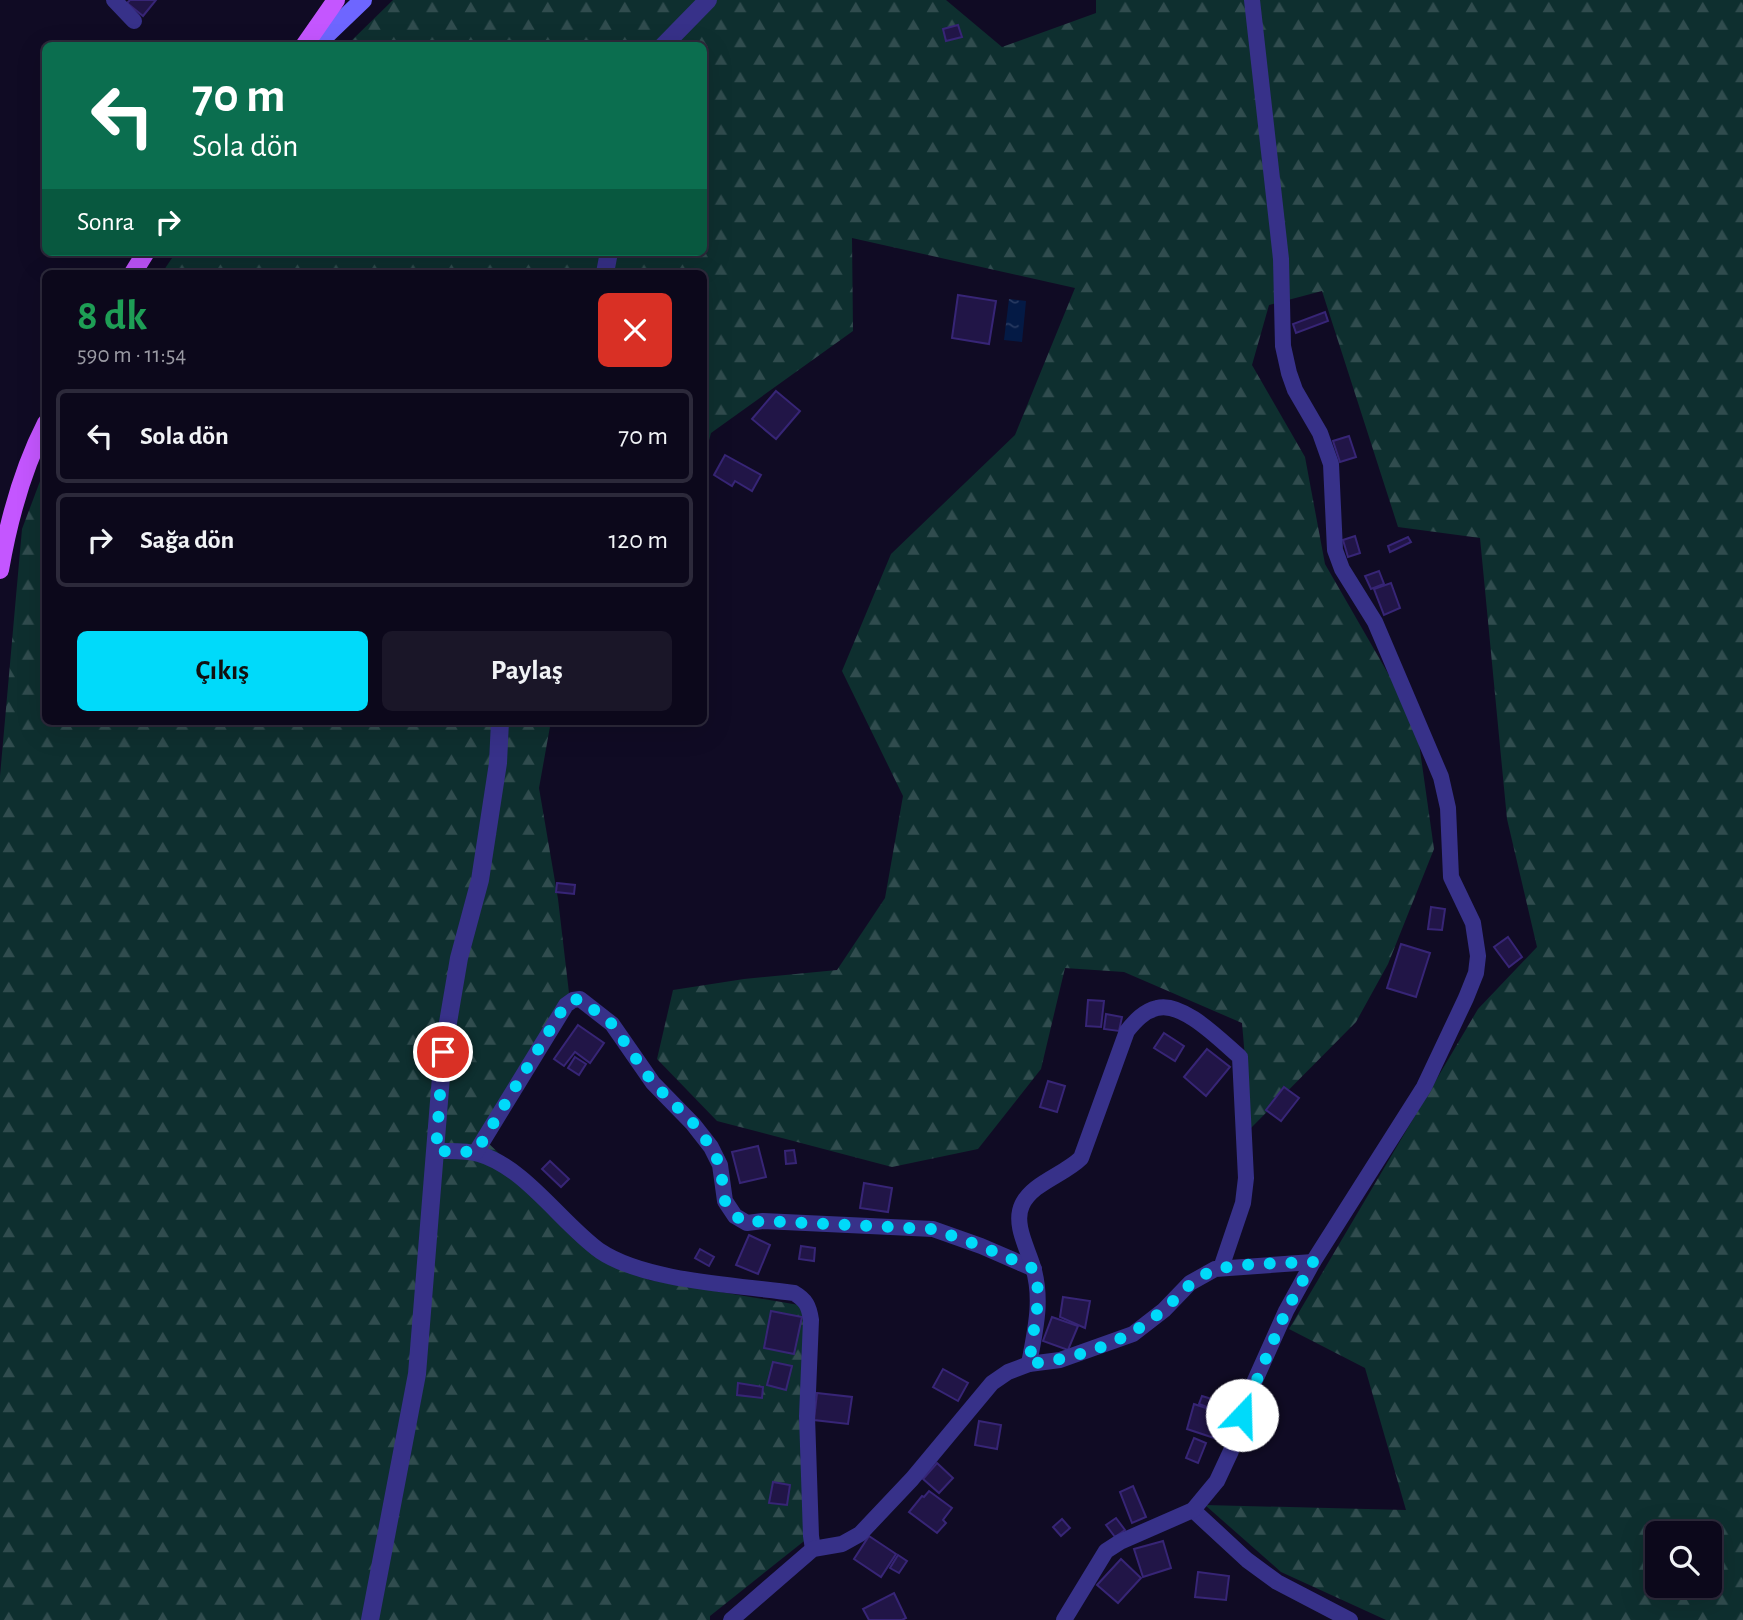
<!DOCTYPE html>
<html lang="tr">
<head>
<meta charset="utf-8">
<style>
	body { margin:0; font-family:"Alegreya Sans",sans-serif; background:#1a1628; color:#f1f3f6; height:100vh; display:flex; flex-direction:column; font-size:26px; white-space:nowrap }
	* { box-sizing:border-box; margin:0 }
	p { font-size:23px; color:#9a9aa3 }
	.icon { flex:none; width:38px; height:38px; fill:none; stroke:currentColor; stroke-width:2; stroke-linecap:round; stroke-linejoin:round }
	.map { position:relative; flex:1; overflow:hidden }
	.drawer { position:absolute; left:42px; top:270px; width:665px; height:455px; display:flex; flex-direction:column; background:#0c081b; border-radius:10px; box-shadow:0 7px 28px #0002,0 0 0 2px #2c293a }
	.drawer>* { flex:none }
	.hud { position:absolute; left:42px; top:42px; width:665px; height:214px; border-radius:10px; box-shadow:0 7px 28px #0002,0 0 0 2px #2c293a; background:#0b6e4f; color:#fff; overflow:hidden }
	.fabs { position:absolute; left:1645px; top:1521px; display:grid; gap:14px }
	.fabs a { display:grid; place-items:center; width:77px; height:77px; border-radius:10px; background:#0c081b; box-shadow:0 7px 28px #0002,0 0 0 2px #2c293a; font-size:35px }
	.pin { position:absolute; display:grid; place-items:center; width:60px; height:60px; color:#fff; margin:-30px; border:4px solid #fff; border-radius:50%; box-shadow:0 2px 7px #0007 }
	.me { position:absolute; width:77px; margin:-38px; rotate:21deg; stroke-linejoin:round; filter:drop-shadow(0 0 5px #0008) }
	.turn { display:flex; align-items:center; gap:24px; height:147px; padding:0 35px; font-size:32px }
	.turn .icon { width:91px; height:91px; stroke-width:2.5 }
	.turn b { display:block; font-size:49px; line-height:60px }
	.then { display:flex; align-items:center; height:66px; padding:0 35px; background:#0003; gap:14px; font-size:26px }
	.round { display:grid; place-items:center; flex:none; width:74px; height:74px; border-radius:10px; background:#1a1628 }
	.summary { display:flex; align-items:center; justify-content:space-between; height:119px; padding:0 35px }
	h1 { font-size:42px; font-weight:700; line-height:52px; color:#1e9e55 }
	.action { display:flex; gap:14px; margin-top:auto; padding:14px 35px }
	.action a { flex:1; height:80px; border-radius:10px; background:#00dafa; color:#111; font-size:28px; font-weight:700; line-height:80px; text-align:center }
	.action a+a { background:#1a1628; color:#f1f3f6 }
	ul { padding:0; list-style:none }
	li { display:flex; align-items:center; gap:21px; height:94px; margin:0 14px 10px; padding:0 21px; border:4px solid #2c293a; border-radius:10px }
	li div { flex:1 }
	li b { display:block; font-size:26px }
	li em { font-style:normal }
	.map>svg:first-child { display:block }
	.forest { fill:url(#forest-firs); fill-rule:evenodd }
	.water { fill:url(#water-ripples) }
	.building { fill:#211547; stroke:#372576; stroke-width:2 }
	.lines { fill:none; stroke-linecap:round; stroke-linejoin:round }
	.minor { stroke:#373189; stroke-width:16 }
	.tertiary { stroke:#373189; stroke-width:18 }
	.secondary { stroke:#6e66ff; stroke-width:18 }
	.primary { stroke:#c456ff; stroke-width:18 }
	.route { stroke:#00dafa; stroke-width:12; stroke-dasharray:0 21.6 }
</style>
</head>
<body>
<div class="map">
<svg width="1743" height="1620" viewBox="0 0 1743 1620">
	<defs>
		<pattern id="forest-firs" width="22" height="20" patternUnits="userSpaceOnUse" patternTransform="scale(1.75)"><rect width="22" height="20" fill="#0e2f2f"/><path d="M5 1l3.5 6h-7zM16 11l3.5 6h-7z" fill="#304c4e"/></pattern>
		<pattern id="water-ripples" width="26" height="14" patternUnits="userSpaceOnUse" patternTransform="scale(1.75)"><rect width="26" height="14" fill="#041a45"/><path d="M2 4q2-2 4 0t4 0M15 11q2-2 4 0t4 0" fill="none" stroke="#283a61"/></pattern>
	</defs>
	<rect width="100%" height="100%" fill="#100b24"/>
	<g class="forest">
		<path d="M393,0h553l56,47 94,-34v-13h647v1620h-357l-105,-48 -76,-67 201,5 -41,-142 -76,-39 189,-320 59,-62 -30,-128 -27,-281 -82,-11 -76,-236 -53,14 -17,60 53,92 20,107 91,158 18,127 -46,115 -32,58 -105,106 -9,-105 -118,-51 -59,-4 -24,101 -63,80 -86,18 -175,-46 -60,-62 16,-69 71,-11 93,-9 48,-72 18,-102 -61,-125 49,-117 124,-119 60,-147 -223,-50 1,93 -142,102 -7,26v-186h-542l14,-21h528v-206l-357,-1zM1657,1533h53v53h-53z"/>
		<path d="M45,468l1,253h505l-12,67 19,111 11,94 -83,148 84,80 79,59 162,27 2,227 -103,82v4h-710v-844l22,-247z"/>
	</g>
	<path class="water" d="M1009,299l17,2 -4,41 -18,-2z"/>
	<g class="building">
		<path d="M130,0h26l-13,16 -16,-13z"/>
		<path d="M958,25l4,12 -16,4 -3,-12z"/>
		<path d="M958,295l38,6 -7,43 -37,-6z"/>
		<path d="M1325,312l3,9 -32,12 -3,-9z"/>
		<path d="M776,391l24,20 -24,28 -24,-20z"/>
		<path d="M1349,436l7,21 -16,5 -7,-21z"/>
		<path d="M725,455l36,20 -9,16 -17,-10 -3,5 -18,-11z"/>
		<path d="M1355,536l5,17 -12,4 -5,-17z"/>
		<path d="M1408,537l3,5 -21,10 -2,-6z"/>
		<path d="M1379,571l5,13 -13,5 -6,-13z"/>
		<path d="M1391,583l9,25 -16,7 -10,-26z"/>
		<path d="M557,883l18,2 -1,9 -18,-2z"/>
		<path d="M1431,907l14,2 -3,21 -14,-1z"/>
		<path d="M1508,937l14,20 -13,10 -15,-20z"/>
		<path d="M1401,944l29,9 -14,44 -29,-9z"/>
		<path d="M1088,1000l16,1 -3,26 -15,-1z"/>
		<path d="M1106,1014l16,3 -3,14 -15,-2z"/>
		<path d="M578,1025l26,18 -14,20 -15,-11 -11,14 -10,-7z"/>
		<path d="M1164,1033l20,13 -9,15 -21,-13z"/>
		<path d="M1207,1049l23,18 -24,29 -22,-19z"/>
		<path d="M575,1057l11,7 -7,11 -11,-7z"/>
		<path d="M1048,1081l17,5 -8,26 -17,-5z"/>
		<path d="M1284,1087l15,11 -18,23 -15,-11z"/>
		<path d="M758,1146l8,31 -26,6 -8,-31z"/>
		<path d="M794,1150l2,13 -10,1 -1,-13z"/>
		<path d="M550,1161l19,18 -8,8 -19,-18z"/>
		<path d="M864,1183l28,5 -4,24 -28,-4z"/>
		<path d="M749,1235l21,10 -12,29 -22,-9z"/>
		<path d="M801,1246l14,2 -1,13 -15,-2z"/>
		<path d="M700,1249l14,8 -5,9 -14,-8z"/>
		<path d="M1063,1297l27,4 -5,27 -25,-11z"/>
		<path d="M771,1311l31,6 -8,37 -30,-6z"/>
		<path d="M1052,1317l26,9 -10,24 -25,-9z"/>
		<path d="M773,1362l19,4 -6,24 -19,-5z"/>
		<path d="M943,1369l25,14 -10,18 -25,-14z"/>
		<path d="M738,1383l25,4 -1,11 -25,-3z"/>
		<path d="M817,1393l35,4 -4,27 -34,-4z"/>
		<path d="M1202,1396l16,5 -3,9 -16,-6z"/>
		<path d="M1194,1404l30,10 -7,25 -30,-10z"/>
		<path d="M979,1421l22,4 -4,24 -22,-4z"/>
		<path d="M1194,1438l12,5 -8,20 -12,-5z"/>
		<path d="M937,1463l16,15 -14,15 -16,-14z"/>
		<path d="M773,1482l17,3 -3,20 -18,-2z"/>
		<path d="M1133,1486l13,31 -14,6 -12,-31z"/>
		<path d="M929,1491l23,17 -9,12 3,3 -9,10 -28,-21 13,-16 2,1z"/>
		<path d="M1116,1518l9,12 -10,7 -9,-12z"/>
		<path d="M1062,1519l8,9 -9,8 -8,-9z"/>
		<path d="M869,1536l27,18 -15,23 -27,-18z"/>
		<path d="M1163,1541l8,27 -28,9 -9,-28z"/>
		<path d="M898,1555l9,6 -8,12 -9,-5z"/>
		<path d="M1121,1559l20,19 -23,25 -21,-18z"/>
		<path d="M1198,1572l31,4 -3,24 -31,-3z"/>
		<path d="M894,1593l12,25 -4,2h-33l-6,-11z"/>
	</g>
	<g class="lines">
		<g class="minor">
			<path d="M114,0l20,21"/>
			<path d="M437,1151c13,0 29,-1 42,3 46,13 83,70 121,97 46,31 139,34 194,42 12,7 15,13 17,27l-4,96 4,120 2,13"/>
			<path d="M476,1152l90,-147 7,-5 7,-1 32,25 41,59 40,41 18,23 9,18 5,36 10,15 12,7 16,-2 170,8 48,17 53,23"/>
			<path d="M1029,1364c6,-33 14,-64 4,-97 -5,-18 -20,-43 -11,-62 10,-22 42,-30 59,-47l46,-127c8,-10 17,-20 30,-23 26,-7 64,33 83,49l6,121 -3,25 -22,65"/>
			<path d="M1193,1510l54,50 30,22 73,38"/>
			<path d="M731,1620l82,-71 29,-5 18,-10 52,-55 80,-96 16,-11 21,-8 31,-4 73,-26 31,-24 26,-27 25,-14 98,-7"/>
			<path d="M1064,1620l42,-69 14,-9 73,-32 24,-29 14,-30 17,-55 38,-85 27,-49 111,-175 42,-89 10,-25 2,-17 -5,-33 -22,-46 -3,-69 -7,-31 -66,-155 -33,-53 -7,-19 -4,-86 -11,-31 -25,-43 -6,-17 -6,-27 -2,-87 -29,-259"/>
		</g>
		<g class="tertiary">
			<path d="M663,46l45,-46"/>
			<path d="M605,273l4,-21"/>
			<path d="M370,1620l47,-246 26,-322 16,-94 21,-78 18,-117 2,-42"/>
		</g>
		<path class="secondary" d="M315,46l48,-46"/>
		<g class="primary">
			<path d="M304,46l32,-46"/>
			<path d="M133,273l13,-21"/>
			<path d="M0,570c9,-52 22,-100 46,-147"/>
		</g>
	</g>
	<g class="lines">
		<path class="route" d="M443,1052l-7,99 40,1 89,-147 8,-5 7,-1 32,25 41,59 41,41 17,23 9,18 5,36 10,15 12,7 16,-2 170,8 48,17 53,23 5,26 -10,69c50,-6 94,-20 133,-53 17,-14 28,-31 50,-40 20,-8 77,-8 101,-9l-27,49 -44,104"/>
	</g>
</svg>
<div class="fabs">
<a><svg class="icon" aria-label="search" viewBox="0 0 24 24"><circle cx="10" cy="10" r="6"/><path d="M15 15l6 6"/></svg></a>
</div>
<div class="pin" style="left:443px;top:1052px;background:#d93025"><svg class="icon" aria-label="arrive" viewBox="0 0 24 24"><path d="M6 21V4h12l-3 4 3 4H6"/></svg></div>
<svg class="me" style="left:1242px;top:1415px" viewBox="-20 -20 40 40"><circle r="19" fill="#fff"/><path d="M0-13L10 11 0 6-10 11z" fill="#00dafa"/></svg>
<div class="hud">
<div class="turn"><svg class="icon" aria-label="left" viewBox="0 0 24 24"><path d="M17 20v-9H6M10 6l-5 5 5 5"/></svg><div><b>70 m</b>Sola dön</div></div>
<div class="then">Sonra<svg class="icon" aria-label="right" viewBox="0 0 24 24"><path d="M7 20v-9h11M14 6l5 5-5 5"/></svg></div>
</div>
<section class="drawer">
<div class="summary"><div><h1>8 dk</h1><p>590 m · 11:54</p></div><a class="round" style="background:#d93025;color:#fff"><svg class="icon" aria-label="close" viewBox="0 0 24 24"><path d="M6 6l12 12M18 6L6 18"/></svg></a></div>
<ul>
<li><svg class="icon" aria-label="left" viewBox="0 0 24 24"><path d="M17 20v-9H6M10 6l-5 5 5 5"/></svg><div><b>Sola dön</b></div><em>70 m</em></li>
<li><svg class="icon" aria-label="right" viewBox="0 0 24 24"><path d="M7 20v-9h11M14 6l5 5-5 5"/></svg><div><b>Sağa dön</b></div><em>120 m</em></li>
</ul>
<div class="action"><a>Çıkış</a><a>Paylaş</a></div>
</section>
</div>
</body>
</html>
